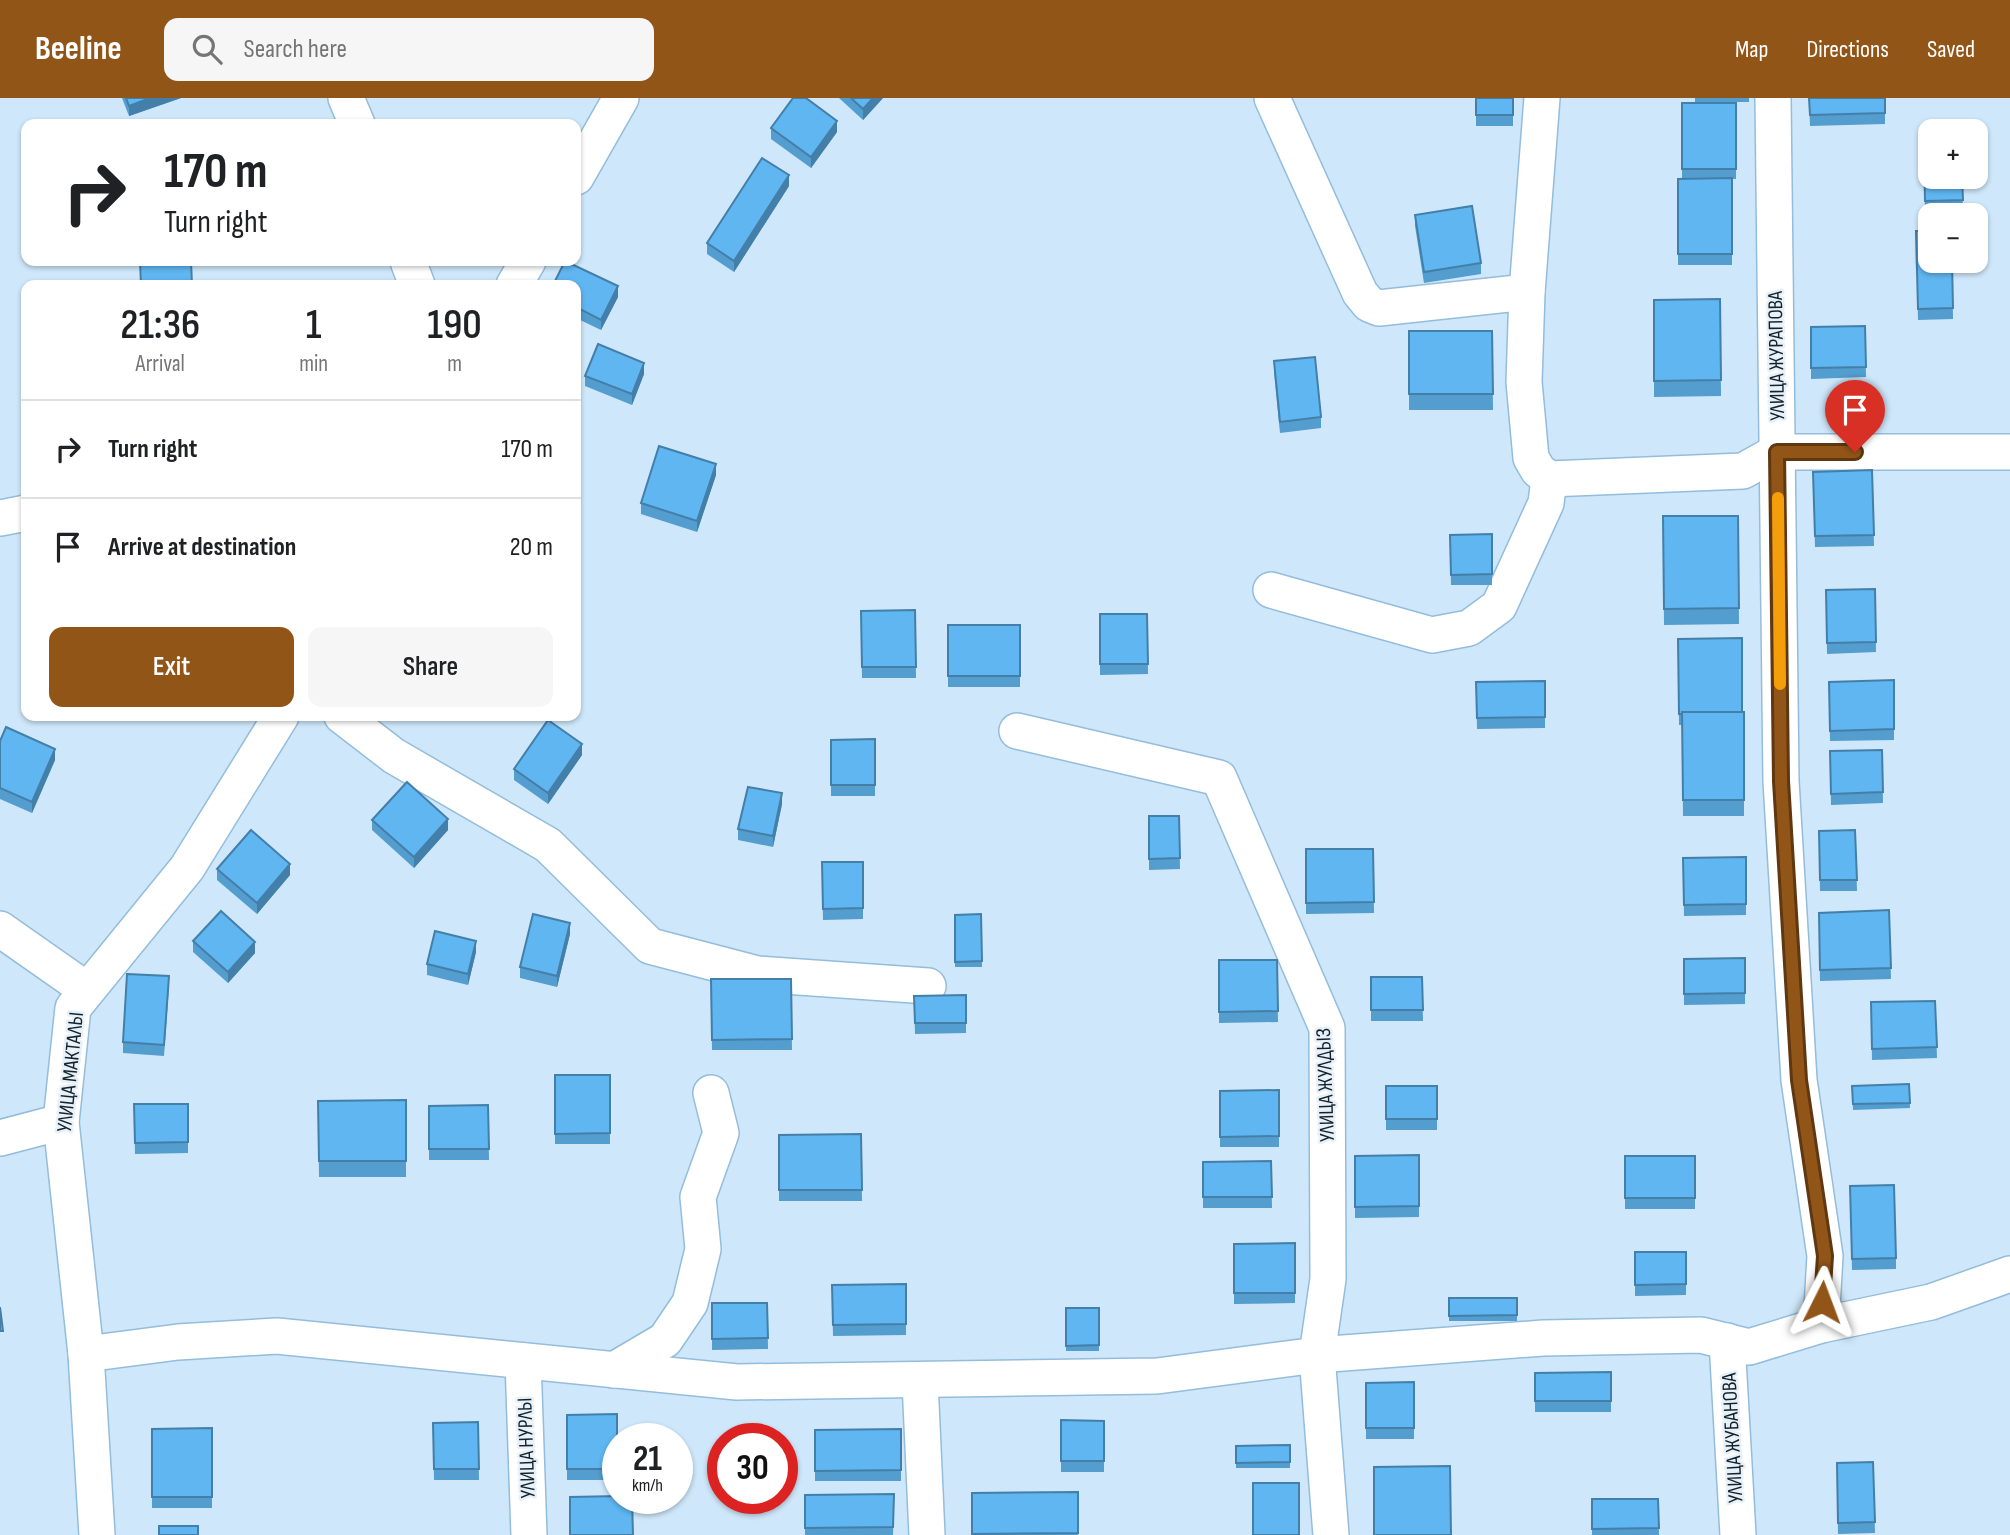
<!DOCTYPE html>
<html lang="en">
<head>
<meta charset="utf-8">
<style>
	body { margin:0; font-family:"Sofia Sans Condensed",sans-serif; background:#f6f6f6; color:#202124; height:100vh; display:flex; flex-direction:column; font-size:26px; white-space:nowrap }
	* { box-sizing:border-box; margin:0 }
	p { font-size:23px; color:#757577 }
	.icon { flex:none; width:38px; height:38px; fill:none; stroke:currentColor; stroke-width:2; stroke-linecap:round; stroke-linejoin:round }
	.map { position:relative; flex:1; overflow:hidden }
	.panel { position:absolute; left:21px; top:182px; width:560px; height:441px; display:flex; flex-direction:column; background:#fff; border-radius:14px; box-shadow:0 2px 5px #0004 }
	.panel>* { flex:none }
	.banner { position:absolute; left:21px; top:21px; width:560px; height:147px; border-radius:14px; box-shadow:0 2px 5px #0004; background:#fff; color:#202124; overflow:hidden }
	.buttons { position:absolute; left:1918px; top:21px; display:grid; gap:14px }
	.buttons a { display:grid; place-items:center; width:70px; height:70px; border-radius:14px; background:#fff; box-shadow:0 2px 5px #0004; font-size:35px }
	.speed { position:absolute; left:602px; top:1325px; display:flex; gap:14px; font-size:35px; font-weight:700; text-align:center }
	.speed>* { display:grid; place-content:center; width:91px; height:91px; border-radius:50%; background:#fff; box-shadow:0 2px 5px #0004; line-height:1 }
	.speed small { font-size:18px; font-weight:400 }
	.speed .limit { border:10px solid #d22; background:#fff; color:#111 }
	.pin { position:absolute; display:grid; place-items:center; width:60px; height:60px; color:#fff; margin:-72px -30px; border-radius:50% 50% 50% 0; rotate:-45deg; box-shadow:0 0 7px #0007 }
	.pin .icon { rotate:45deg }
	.me { position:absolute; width:77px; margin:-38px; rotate:3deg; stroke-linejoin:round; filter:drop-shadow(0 0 5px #0008) }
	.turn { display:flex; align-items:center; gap:24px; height:147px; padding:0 28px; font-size:32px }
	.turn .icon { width:91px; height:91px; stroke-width:2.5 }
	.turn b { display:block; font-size:49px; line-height:60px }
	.eta { display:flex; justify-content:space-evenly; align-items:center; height:119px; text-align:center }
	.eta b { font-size:42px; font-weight:600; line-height:49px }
	.primary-button { display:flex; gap:14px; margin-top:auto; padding:14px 28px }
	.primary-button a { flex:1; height:80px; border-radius:14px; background:#925518; color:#fff; font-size:28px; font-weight:600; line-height:80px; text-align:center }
	.primary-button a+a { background:#f6f6f6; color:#202124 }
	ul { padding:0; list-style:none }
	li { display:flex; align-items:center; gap:21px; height:98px; padding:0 28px; border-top:2px solid #e0e0e0 }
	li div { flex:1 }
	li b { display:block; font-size:26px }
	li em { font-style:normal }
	header { display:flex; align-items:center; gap:42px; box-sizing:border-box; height:98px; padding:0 35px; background:#925518; color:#fff }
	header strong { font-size:33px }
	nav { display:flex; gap:38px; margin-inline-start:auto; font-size:24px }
	.search { width:490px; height:63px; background:#f6f6f6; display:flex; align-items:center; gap:18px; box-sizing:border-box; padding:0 24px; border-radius:14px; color:#757577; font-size:26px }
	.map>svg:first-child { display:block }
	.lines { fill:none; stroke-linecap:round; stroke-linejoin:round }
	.street-casing { stroke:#94bddc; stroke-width:38 }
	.street { stroke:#fff; stroke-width:35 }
	.wall { fill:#539dcf }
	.shaded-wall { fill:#437fa9 }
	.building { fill:#60b6f1; stroke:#437fa9; stroke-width:2 }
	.route-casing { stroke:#5f3710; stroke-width:18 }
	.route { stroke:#925518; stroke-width:12 }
	.slow { stroke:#f59e0b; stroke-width:12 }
	.labels { text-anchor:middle; stroke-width:5; stroke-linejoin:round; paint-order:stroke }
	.street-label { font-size:21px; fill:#12232e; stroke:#e9f1f8 }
</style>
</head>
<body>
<header>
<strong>Beeline</strong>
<div class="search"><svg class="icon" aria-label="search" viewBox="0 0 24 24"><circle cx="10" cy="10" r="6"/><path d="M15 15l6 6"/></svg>Search here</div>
<nav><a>Map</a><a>Directions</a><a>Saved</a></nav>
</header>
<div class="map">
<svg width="2010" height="1437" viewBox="0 0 2010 1437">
	<rect width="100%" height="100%" fill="#cee7fa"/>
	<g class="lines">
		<g class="street-casing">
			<g id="street">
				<path d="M346,0l11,26"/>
				<path d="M1272,0l88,195 9,11 10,4 148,-16 -3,90 7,76 7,12 11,9 194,-8 34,-19h233"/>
				<path d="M1773,0l8,683 18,299 26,176 -4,69"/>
				<path d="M576,79l45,-79"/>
				<path d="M408,163l9,24"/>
				<path d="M514,187l14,-24"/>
				<path d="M1527,194l15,-194"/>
				<path d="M0,420l26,-5"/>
				<path d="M1271,492l161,45 37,-7 30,-22 47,-103 3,-24"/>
				<path d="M342,618l52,40 154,89 102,101 107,28 171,12"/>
				<path d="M1017,633l202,47 108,250 1,251 -11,76 14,180"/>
				<path d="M0,831l87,61"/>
				<path d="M0,1040l61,-16"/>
				<path d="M1727,1243l11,194"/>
				<path d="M86,1256l92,-12 99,-6 460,46 420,-6 160,-21 226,-17 158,-3 48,12 72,-22 110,-23 79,-28"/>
				<path d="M523,1263l6,174"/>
				<path d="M614,1272l51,-30 25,-37 13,-54 -5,-52 23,-64 -10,-40"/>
				<path d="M920,1283l7,154"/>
				<path d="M97,1437l-11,-181 -25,-232 12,-114 114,-140 94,-152"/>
			</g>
		</g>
		<use href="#street" class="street"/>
	</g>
	<g class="wall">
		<path d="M122,0h59l-52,18z"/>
		<path d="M839,0h44l-20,22z"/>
		<rect x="1476" y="0" width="37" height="28"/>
		<rect x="1695" y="0" width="54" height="4"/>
		<path d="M1809,0l76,15v11l-75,2z"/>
		<path d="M1682,5h54v76h-4v86h-54v-86h4z"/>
		<path d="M771,30l66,4 -26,36 -40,-29z"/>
		<path d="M1924,52l38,27 1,34 -38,1z"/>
		<path d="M789,88l-55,86 -27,-18v-11z"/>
		<path d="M1415,117l66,48v11l-57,9 -9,-57z"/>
		<path d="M1916,133l36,30 1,58 -35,1z"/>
		<path d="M576,187l42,12 -17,33 -25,-12z"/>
		<path d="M1720,201l1,97 -67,1v-97z"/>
		<path d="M1865,228l1,51 -55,2v-52z"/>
		<path d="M1409,233h83l1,79h-84z"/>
		<path d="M1274,263l47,56v11l-41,5 -6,-61z"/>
		<path d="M644,276l-12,31 -47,-19v-10z"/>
		<path d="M1872,372l2,76 -59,1 -2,-75z"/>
		<path d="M716,377l-19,57 -56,-18v-11z"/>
		<path d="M1663,418h75l1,108 -75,1z"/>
		<path d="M1492,436v51h-41l-1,-50z"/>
		<path d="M1875,491l1,63 -49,2 -1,-64z"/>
		<path d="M915,512l1,68h-54l-1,-67z"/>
		<path d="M1100,516h47l1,60 -48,1z"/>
		<rect x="948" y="527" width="72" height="62"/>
		<path d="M1678,541l64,73h2v104h-61l-1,-91h-3z"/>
		<path d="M1894,582v60l-64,1 -1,-59z"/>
		<path d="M1545,583v47l-68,1 -1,-47z"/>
		<path d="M875,641v57h-44v-56z"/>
		<path d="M0,643l55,19 -23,53 -32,-14z"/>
		<path d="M1882,652l1,53 -52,2 -1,-54z"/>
		<path d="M582,657l-34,49 -34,-24v-11z"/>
		<path d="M782,706l-9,43 -35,-7v-11z"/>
		<path d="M1149,718h30l1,53 -31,1z"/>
		<path d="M372,722l76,10 -34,38 -42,-38z"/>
		<path d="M1855,732l2,61h-37l-1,-60z"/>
		<path d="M1306,751h67l1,64 -68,1z"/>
		<path d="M1746,759v58l-62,1 -1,-58z"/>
		<path d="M822,764h41v57l-40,1z"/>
		<path d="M217,771l73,6 -33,39 -40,-34z"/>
		<path d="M1889,812l2,69 -71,2 -1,-68z"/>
		<path d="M981,816l1,53h-27v-52z"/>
		<path d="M570,836l-13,53 -37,-9v-11z"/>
		<path d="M193,843l62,12 -27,30 -35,-31z"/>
		<path d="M476,854l-8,33 -41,-10v-11z"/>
		<path d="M1745,860v46l-61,1v-46z"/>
		<path d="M1219,862h58l1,62 -59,1z"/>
		<path d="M1371,879h51l1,44h-52z"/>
		<path d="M711,881h80l1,71h-80z"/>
		<path d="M169,889l-5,69 -41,-3v-11z"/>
		<path d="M966,897v38l-51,1 -1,-38z"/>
		<path d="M1935,903l2,57 -65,2 -1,-58z"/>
		<rect x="555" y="977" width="55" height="69"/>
		<path d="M1909,986l1,24 -57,2 -1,-24z"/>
		<rect x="1386" y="988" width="51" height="44"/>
		<path d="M1279,992v57h-59v-56z"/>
		<path d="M406,1002v77h-87l-1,-76z"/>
		<path d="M134,1006h54v49l-53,1z"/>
		<path d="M488,1007l1,55h-60v-54z"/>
		<path d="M861,1036l1,67h-83v-66z"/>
		<path d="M1419,1057v62l-64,1v-62z"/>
		<rect x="1625" y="1058" width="70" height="53"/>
		<path d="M1271,1063l1,47h-69v-46z"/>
		<path d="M1850,1088l46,72v11l-44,1z"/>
		<path d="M1295,1145v60l-61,1v-60z"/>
		<path d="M1635,1154h51v43l-51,1z"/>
		<path d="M906,1186v51l-73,1 -1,-51z"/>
		<rect x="1449" y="1200" width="68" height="23"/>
		<path d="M712,1205h55l1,46 -56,1z"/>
		<rect x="1066" y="1210" width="33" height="43"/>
		<path d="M1611,1274v40h-76v-39z"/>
		<path d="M1414,1284v57h-48v-56z"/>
		<path d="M617,1316v66h-50v-65z"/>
		<path d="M1061,1322l43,1v51h-43z"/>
		<path d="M478,1324l1,58h-45l-1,-57z"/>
		<path d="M212,1330v80h-60v-79z"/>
		<path d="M901,1331v52h-86v-51z"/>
		<path d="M1290,1347v23h-54v-22z"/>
		<path d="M1873,1364l2,71 -37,1 -1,-71z"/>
		<path d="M1078,1394v43h-106v-42z"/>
		<path d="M894,1396l-1,41h-88v-40z"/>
		<path d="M1592,1401h66l1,36h-67z"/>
	</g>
	<g class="shaded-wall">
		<path d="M150,0h31l-52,18v-10z"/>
		<path d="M873,0h10l-20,22v-11z"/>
		<path d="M837,23v11l-26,36v-11z"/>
		<path d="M789,77v11l-55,86v-11z"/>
		<path d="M618,188v11l-17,33v-10z"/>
		<path d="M644,265v11l-12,31v-11z"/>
		<path d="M716,366v11l-19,57v-11z"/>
		<path d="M582,646v11l-34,49v-11z"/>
		<path d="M55,651v11l-23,53v-11z"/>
		<path d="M782,695v11l-9,43v-11z"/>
		<path d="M448,721v11l-34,38v-11z"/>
		<path d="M290,766v11l-33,39v-11z"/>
		<path d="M570,825v11l-13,53v-11z"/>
		<path d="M476,843v11l-8,33v-11z"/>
		<path d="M255,844v11l-27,30v-11z"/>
	</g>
	<g class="building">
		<path d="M126,0h24l-21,8z"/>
		<path d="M793,0h13l31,23 -26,36 -40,-29z"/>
		<path d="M851,0h22l-10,11z"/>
		<rect x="1476" y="0" width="37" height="17"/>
		<path d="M1809,0h76v15l-75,2z"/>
		<rect x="1682" y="5" width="54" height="66"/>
		<path d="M1924,52h6v27h32l1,23 -38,1z"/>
		<path d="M762,60l27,17 -55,86 -27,-18z"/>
		<path d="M1732,80v76h-54v-75z"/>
		<path d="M1472,108l9,57 -57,9 -9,-57z"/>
		<path d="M1916,133h14v30h22l1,47 -35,1z"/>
		<path d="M140,163h51l1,24h-51z"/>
		<path d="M565,163l53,25 -17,34 -25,-13v-22h-23z"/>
		<path d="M1720,201l1,81 -67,1v-81z"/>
		<path d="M1865,228l1,41 -55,1v-41z"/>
		<path d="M1409,233h83l1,63h-84z"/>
		<path d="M598,246l46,19 -12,31 -47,-18z"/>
		<path d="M1315,259l6,60 -41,5 -6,-61z"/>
		<path d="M659,348l57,18 -19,57 -56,-18z"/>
		<path d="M1872,372l2,65 -59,1 -2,-64z"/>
		<path d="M1663,418h75l1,92 -75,1z"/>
		<path d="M1492,436v40l-41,1 -1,-40z"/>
		<path d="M1875,491l1,53 -49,1 -1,-53z"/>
		<path d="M915,512l1,57h-54l-1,-56z"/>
		<path d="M1100,516h47l1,50h-48z"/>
		<rect x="948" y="527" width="72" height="51"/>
		<path d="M1742,540v74h-60v2h-3l-1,-75z"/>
		<path d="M1894,582v49l-64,2 -1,-49z"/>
		<path d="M1545,583v36l-68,1 -1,-36z"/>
		<path d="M1682,614h62v88h-61z"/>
		<path d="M548,622l34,24 -34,49 -34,-24z"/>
		<path d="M6,629l49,22 -23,53 -32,-14v-47z"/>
		<path d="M875,641v46h-44v-45z"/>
		<path d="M1882,652l1,42 -52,2 -1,-43z"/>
		<path d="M407,684l41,37 -34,38 -42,-37z"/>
		<path d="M748,689l34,6 -9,43 -35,-7z"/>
		<path d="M1149,718h30l1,42 -31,1z"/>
		<path d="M251,732l39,34 -33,39 -40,-34z"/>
		<path d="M1855,732l2,50h-37l-1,-49z"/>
		<path d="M1306,751h67l1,53 -68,1z"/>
		<path d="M1746,759v47l-62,1 -1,-47z"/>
		<path d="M822,764h41v46l-40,1z"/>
		<path d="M1889,812l2,58 -71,2 -1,-57z"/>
		<path d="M221,813l34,31 -27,30 -35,-31z"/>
		<path d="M533,816l37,9 -13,53 -37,-9z"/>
		<path d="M981,816l1,47 -27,1v-47z"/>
		<path d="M435,833l41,10 -8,33 -41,-10z"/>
		<path d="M1745,860v35l-61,1v-35z"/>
		<path d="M1219,862h58l1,51 -59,1z"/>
		<path d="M127,876l42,2 -5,69 -41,-3z"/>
		<path d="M1371,879h51l1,33h-52z"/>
		<path d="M711,881h80l1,60 -80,1z"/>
		<path d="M966,897v28h-51l-1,-27z"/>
		<path d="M1935,903l2,46 -65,2 -1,-47z"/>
		<path d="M555,977h55v58l-55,1z"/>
		<path d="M1909,986l1,19 -57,1 -1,-18z"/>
		<rect x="1386" y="988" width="51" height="33"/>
		<path d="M1279,992v46l-59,1v-46z"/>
		<path d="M406,1002v61h-87l-1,-60z"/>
		<path d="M134,1006h54v38l-53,1z"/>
		<path d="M488,1007l1,44h-60v-43z"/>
		<path d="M861,1036l1,56h-83v-55z"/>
		<path d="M1419,1057v51l-64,1v-51z"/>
		<rect x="1625" y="1058" width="70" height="42"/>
		<path d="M1271,1063l1,36h-69v-35z"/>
		<path d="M1894,1087l2,73 -44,1 -2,-73z"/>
		<path d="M1295,1145v50h-61v-49z"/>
		<path d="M1635,1154h51v32l-51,1z"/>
		<path d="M906,1186v40l-73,1 -1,-40z"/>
		<path d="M1449,1200h68v17l-68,1z"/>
		<path d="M712,1205h55l1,35 -56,1z"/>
		<path d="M0,1209l3,24h-3z"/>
		<path d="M1066,1210h33v37l-33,1z"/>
		<path d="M1611,1274v29h-76v-28z"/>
		<path d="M1414,1284v46h-48v-45z"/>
		<path d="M617,1316v55h-50v-54z"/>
		<path d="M1061,1322l43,1v40h-43z"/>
		<path d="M478,1324l1,47h-45l-1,-46z"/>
		<path d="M212,1330v69h-60v-68z"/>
		<path d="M901,1331v41l-86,1v-41z"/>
		<path d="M1290,1347v17l-54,1v-17z"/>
		<path d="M1873,1364l2,60 -37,1 -1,-60z"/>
		<path d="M1450,1368l1,69h-77v-68z"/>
		<rect x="1253" y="1385" width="46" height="52"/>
		<path d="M1078,1394v41l-106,1v-41z"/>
		<path d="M894,1396l-1,33 -88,1v-33z"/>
		<path d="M618,1398v2h14l1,37h-63v-38z"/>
		<path d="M1592,1401h66l1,29 -67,1z"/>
		<rect x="159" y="1428" width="39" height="9"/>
	</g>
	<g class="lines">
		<g class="route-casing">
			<path id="route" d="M1822,1204l3,-46 -26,-176 -18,-299 -4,-329h78"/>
		</g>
		<use href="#route" class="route"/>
		<path class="slow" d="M1778,400l2,186"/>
	</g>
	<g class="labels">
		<g class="street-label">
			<text transform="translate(1776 258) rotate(-91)" y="7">УЛИЦА ЖУРАПОВА</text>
			<text transform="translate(70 974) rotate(-84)" y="7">УЛИЦА МАКТАЛЫ</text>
			<text transform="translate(1325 987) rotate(-92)" y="7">УЛИЦА ЖУЛДЫЗ</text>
			<text transform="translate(1732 1340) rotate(-93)" y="7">УЛИЦА ЖУБАНОВА</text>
			<text transform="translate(526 1350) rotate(-92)" y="7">УЛИЦА НУРЛЫ</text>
		</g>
	</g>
</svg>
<div class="buttons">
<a>+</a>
<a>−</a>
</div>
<div class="speed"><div>21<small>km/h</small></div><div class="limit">30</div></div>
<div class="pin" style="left:1855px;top:354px;background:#d93025"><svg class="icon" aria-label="arrive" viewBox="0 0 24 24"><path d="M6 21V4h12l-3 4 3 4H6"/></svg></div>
<svg class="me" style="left:1822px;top:1204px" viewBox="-20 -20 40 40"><path d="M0-17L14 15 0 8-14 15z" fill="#925518" stroke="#fff" stroke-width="4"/></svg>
<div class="banner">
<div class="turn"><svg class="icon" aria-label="right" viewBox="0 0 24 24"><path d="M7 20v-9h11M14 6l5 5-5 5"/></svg><div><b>170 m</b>Turn right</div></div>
</div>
<section class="panel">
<div class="eta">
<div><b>21:36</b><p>Arrival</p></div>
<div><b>1</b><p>min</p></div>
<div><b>190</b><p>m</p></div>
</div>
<ul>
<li><svg class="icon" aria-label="right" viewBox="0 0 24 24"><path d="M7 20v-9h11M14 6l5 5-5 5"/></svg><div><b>Turn right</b></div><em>170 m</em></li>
<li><svg class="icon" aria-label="arrive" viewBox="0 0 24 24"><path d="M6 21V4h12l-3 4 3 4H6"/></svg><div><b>Arrive at destination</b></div><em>20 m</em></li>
</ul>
<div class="primary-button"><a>Exit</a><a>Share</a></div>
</section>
</div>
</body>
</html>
